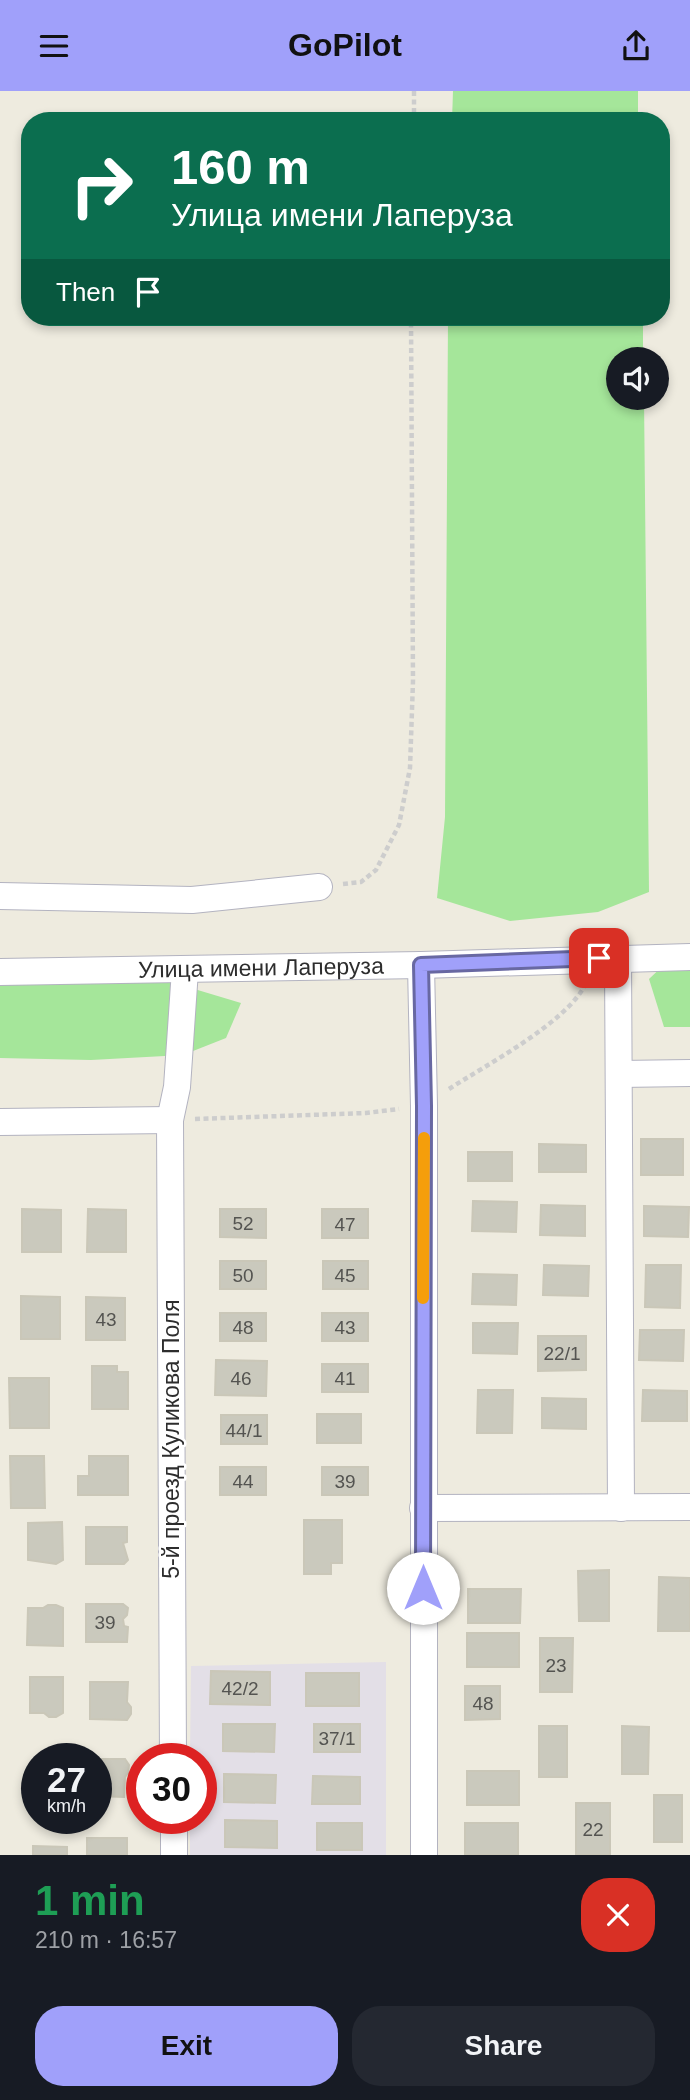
<!DOCTYPE html>
<html lang="en">
<head>
<meta charset="utf-8">
<style>
	body { margin:0; font-family:Helvetica,sans-serif; background:#242831; color:#f1f3f6; height:100vh; display:flex; flex-direction:column; font-size:26px; white-space:nowrap }
	* { box-sizing:border-box; margin:0 }
	p { font-size:23px; color:#9ea1a6 }
	.icon { flex:none; width:38px; height:38px; fill:none; stroke:currentColor; stroke-width:2; stroke-linecap:round; stroke-linejoin:round }
	.map { position:relative; height:1764px; overflow:hidden }
	.side { display:flex; flex-direction:column; background:#171b24; flex:1 }
	.side>* { flex:none }
	.guide { position:absolute; left:21px; top:21px; width:649px; height:214px; border-radius:28px; box-shadow:0 4px 10px #0003; background:#0b6e4f; color:#fff; overflow:hidden }
	.controls { position:absolute; left:606px; top:256px; display:grid; gap:14px }
	.controls a { display:grid; place-items:center; width:63px; height:63px; border-radius:50%; background:#171b24; box-shadow:0 4px 10px #0003; font-size:35px }
	.speed { position:absolute; left:21px; top:1652px; display:flex; gap:14px; font-size:35px; font-weight:700; text-align:center }
	.speed>* { display:grid; place-content:center; width:91px; height:91px; border-radius:50%; background:#171b24; box-shadow:0 4px 10px #0003; line-height:1 }
	.speed small { font-size:18px; font-weight:400 }
	.speed .limit { border:10px solid #d22; background:#fff; color:#111 }
	.pin { position:absolute; display:grid; place-items:center; width:60px; height:60px; color:#fff; margin:-30px; border-radius:14px; box-shadow:0 4px 10px #0006 }
	.me { position:absolute; width:77px; margin:-38px; rotate:0deg; stroke-linejoin:round; filter:drop-shadow(0 0 5px #0008) }
	.turn { display:flex; align-items:center; gap:24px; height:147px; padding:0 35px; font-size:32px }
	.turn .icon { width:91px; height:91px; stroke-width:2.5 }
	.turn b { display:block; font-size:49px; line-height:60px }
	.then { display:flex; align-items:center; height:66px; padding:0 35px; background:#0003; gap:14px; font-size:26px }
	.round { display:grid; place-items:center; flex:none; width:74px; height:74px; border-radius:28px; background:#242831 }
	.summary { display:flex; align-items:center; justify-content:space-between; height:119px; padding:0 35px }
	h1 { font-size:42px; font-weight:800; line-height:52px; color:#1e9e55 }
	.cta { display:flex; gap:14px; margin-top:auto; padding:14px 35px }
	.cta a { flex:1; height:80px; border-radius:28px; background:#a0a0fa; color:#111; font-size:28px; font-weight:800; line-height:80px; text-align:center }
	.cta a+a { background:#242831; color:#f1f3f6 }
	header { display:flex; justify-content:space-between; align-items:center; height:91px; padding:0 35px; background:#a0a0fa; color:#111; font-size:32px; font-weight:800 }
	.map>svg:first-child { display:block }
	.industrial { fill:#e3dfe7 }
	.green { fill:#a5e69a }
	.building { fill:#cac9bd; stroke:#cac7b8; stroke-width:2 }
	.lines { fill:none; stroke-linecap:round; stroke-linejoin:round }
	.minor-casing { stroke:#b3b3c0; stroke-width:28 }
	.path { stroke:#cdcdcd; stroke-width:4.5; stroke-dasharray:5 3.5; stroke-linecap:butt }
	.minor { stroke:#fff; stroke-width:26 }
	.route-casing { stroke:#6868a2; stroke-width:18 }
	.route { stroke:#a0a0fa; stroke-width:12 }
	.slow { stroke:#f59e0b; stroke-width:12 }
	.labels { text-anchor:middle; stroke-width:5; stroke-linejoin:round; paint-order:stroke }
	.number-label { font-size:19px; fill:#545451 }
	.street-label { font-size:23px; fill:#2d2d2d; stroke:#fff }
</style>
</head>
<body>
<header><svg class="icon" aria-label="menu" viewBox="0 0 24 24"><path d="M4 6h16M4 12h16M4 18h16"/></svg>GoPilot<svg class="icon" aria-label="share" viewBox="0 0 24 24"><path d="M12 15V3M7 8l5-5 5 5M5 13v7h14v-7"/></svg></header>
<div class="map">
<svg width="690" height="1764" viewBox="0 0 690 1764">
	<rect width="100%" height="100%" fill="#eeebdf"/>
	<path class="industrial" d="M386,1571v193h-196v-37h11v-59h-11l1,-93z"/>
	<g class="green">
		<path d="M453,0h185v30h-186z"/>
		<path d="M448,226h195v42h-25v38h26l5,495 -51,20 -88,9 -73,-23 8,-81z"/>
		<path d="M666,872l24,1v63h-26l-15,-48z"/>
		<path d="M141,882l100,30 -15,35 -43,17 -92,5 -91,-2v-79z"/>
	</g>
	<g class="building">
		<rect x="641" y="1048" width="42" height="36"/>
		<path d="M539,1053l47,1v27h-47z"/>
		<rect x="468" y="1061" width="44" height="29"/>
		<path d="M473,1110l44,1 -1,30 -44,-1z"/>
		<path d="M541,1114l44,1v30l-45,-1z"/>
		<path d="M644,1115l45,1 -1,30 -44,-1z"/>
		<path d="M22,1118l39,1v42h-39z"/>
		<path d="M88,1118l38,1v42h-39z"/>
		<path d="M220,1118h46v29l-46,-1z"/>
		<rect x="322" y="1118" width="46" height="29"/>
		<rect x="220" y="1170" width="46" height="28"/>
		<rect x="323" y="1170" width="45" height="28"/>
		<path d="M544,1174l45,1 -1,30 -45,-1z"/>
		<path d="M646,1174h35l-1,43 -35,-1z"/>
		<path d="M473,1183l44,1 -1,30 -44,-1z"/>
		<path d="M21,1205l39,1v42h-39z"/>
		<path d="M86,1206l39,1v42h-39z"/>
		<rect x="220" y="1222" width="46" height="28"/>
		<rect x="322" y="1222" width="46" height="28"/>
		<path d="M473,1232h45l-1,31 -44,-1z"/>
		<path d="M640,1239h44l-1,31 -44,-1z"/>
		<path d="M538,1245h48v34l-48,1z"/>
		<path d="M216,1269l51,1 -1,35 -51,-1z"/>
		<rect x="322" y="1273" width="46" height="28"/>
		<path d="M92,1275h25v6h11v37h-36z"/>
		<path d="M9,1287h40v50h-39z"/>
		<path d="M478,1299h35l-1,43h-35z"/>
		<path d="M643,1299l44,1v30h-45z"/>
		<path d="M542,1307l44,1v30l-44,-1z"/>
		<rect x="317" y="1323" width="44" height="29"/>
		<rect x="221" y="1324" width="46" height="29"/>
		<path d="M10,1365h34l1,52h-34z"/>
		<path d="M89,1365h39v39h-50v-19h11z"/>
		<rect x="220" y="1376" width="46" height="28"/>
		<rect x="322" y="1376" width="46" height="28"/>
		<path d="M304,1429h38v43h-11v11h-27z"/>
		<path d="M62,1431l1,38 -7,4 -28,-4v-37z"/>
		<path d="M86,1436h41v15l-4,1 5,17 -4,4h-38z"/>
		<path d="M609,1479v51h-30l-1,-50z"/>
		<path d="M659,1486l31,1v53h-32z"/>
		<path d="M468,1498h53l-1,34h-52z"/>
		<path d="M86,1513h37l5,4 -1,7 -4,4 1,7 4,1 -1,15h-41z"/>
		<path d="M48,1514h8l7,3v38l-36,-1 1,-37h15z"/>
		<rect x="467" y="1542" width="52" height="34"/>
		<path d="M540,1547h33l-1,54h-32z"/>
		<path d="M211,1580l59,1v33l-60,-1z"/>
		<rect x="306" y="1582" width="53" height="33"/>
		<path d="M30,1586h33v36l-7,4h-7l-5,-4h-14z"/>
		<path d="M90,1591h38l-1,20 4,5v7l-4,6 -37,-1z"/>
		<path d="M465,1595h35v33l-35,1z"/>
		<path d="M223,1633h52l-1,28 -51,-1z"/>
		<rect x="314" y="1633" width="46" height="28"/>
		<rect x="539" y="1635" width="28" height="51"/>
		<path d="M622,1635l27,1 -1,47h-26z"/>
		<path d="M96,1668h29l4,6 -1,8 -3,4 -1,20 -28,-1z"/>
		<rect x="467" y="1680" width="52" height="34"/>
		<path d="M31,1683h6v40h-7z"/>
		<path d="M224,1683l52,1 -1,28 -51,-1z"/>
		<path d="M313,1685l47,1v27h-48z"/>
		<rect x="654" y="1704" width="28" height="47"/>
		<rect x="576" y="1712" width="34" height="52"/>
		<path d="M225,1729l52,1v27l-52,-1z"/>
		<rect x="317" y="1732" width="45" height="27"/>
		<rect x="465" y="1732" width="53" height="32"/>
		<rect x="87" y="1747" width="40" height="17"/>
		<path d="M33,1755l34,1v8h-34z"/>
	</g>
	<g class="lines">
		<g class="minor-casing">
			<g id="minor">
				<path d="M0,805l192,4 127,-13"/>
				<path d="M618,867l3,550"/>
				<path d="M421,874l3,141v749"/>
				<path id="s1" d="M0,881l421,-7 269,-8"/>
				<path d="M619,983l71,-1"/>
				<path d="M0,1031l170,-2"/>
				<path d="M423,1417l267,-1"/>
				<path d="M173,1668l-3,-639 7,-33 8,-117"/>
				<path d="M174,1727v37"/>
			</g>
		</g>
		<g class="path">
			<path d="M414,0v30"/>
			<path d="M343,793l18,-2 15,-12 23,-45 11,-57 3,-87 -2,-364"/>
			<path d="M449,998c37,-24 117,-66 136,-104"/>
			<path d="M195,1028l171,-6 33,-4"/>
		</g>
		<use href="#minor" class="minor"/>
	</g>
	<g class="lines">
		<g class="route-casing">
			<path id="route" d="M423,1497l1,-482 -3,-141 178,-7"/>
		</g>
		<use href="#route" class="route"/>
		<path class="slow" d="M423,1207l1,-160"/>
	</g>
	<g class="labels">
		<g class="number-label">
			<text x="243" y="1139">52</text>
			<text x="345" y="1140">47</text>
			<text x="243" y="1191">50</text>
			<text x="345" y="1191">45</text>
			<text x="106" y="1235">43</text>
			<text x="243" y="1243">48</text>
			<text x="345" y="1243">43</text>
			<text x="562" y="1269">22/1</text>
			<text x="241" y="1294">46</text>
			<text x="345" y="1294">41</text>
			<text x="244" y="1346">44/1</text>
			<text x="243" y="1397">44</text>
			<text x="345" y="1397">39</text>
			<text x="105" y="1538">39</text>
			<text x="556" y="1581">23</text>
			<text x="240" y="1604">42/2</text>
			<text x="483" y="1619">48</text>
			<text x="337" y="1654">37/1</text>
			<text x="593" y="1745">22</text>
		</g>
		<g class="street-label">
			<text dy="8" stroke="none"><textPath href="#s1" startOffset="261">Улица имени Лаперуза</textPath></text>
			<text transform="translate(171 1348) rotate(-90)" y="8">5-й проезд Куликова Поля</text>
		</g>
	</g>
</svg>
<div class="controls">
<a><svg class="icon" aria-label="sound" viewBox="0 0 24 24"><path d="M4 9h4l5-4v14l-5-4H4zM17 9q2 3 0 6"/></svg></a>
</div>
<div class="speed"><div>27<small>km/h</small></div><div class="limit">30</div></div>
<div class="pin" style="left:599px;top:867px;background:#d93025"><svg class="icon" aria-label="arrive" viewBox="0 0 24 24"><path d="M6 21V4h12l-3 4 3 4H6"/></svg></div>
<svg class="me" style="left:423px;top:1497px" viewBox="-20 -20 40 40"><circle r="19" fill="#fff"/><path d="M0-13L10 11 0 6-10 11z" fill="#a0a0fa"/></svg>
<div class="guide">
<div class="turn"><svg class="icon" aria-label="right" viewBox="0 0 24 24"><path d="M7 20v-9h11M14 6l5 5-5 5"/></svg><div><b>160 m</b>Улица имени Лаперуза</div></div>
<div class="then">Then<svg class="icon" aria-label="arrive" viewBox="0 0 24 24"><path d="M6 21V4h12l-3 4 3 4H6"/></svg></div>
</div>
</div>
<section class="side">
<div class="summary"><div><h1>1 min</h1><p>210 m · 16:57</p></div><a class="round" style="background:#d93025;color:#fff"><svg class="icon" aria-label="close" viewBox="0 0 24 24"><path d="M6 6l12 12M18 6L6 18"/></svg></a></div>
<div class="cta"><a>Exit</a><a>Share</a></div>
</section>
</body>
</html>
